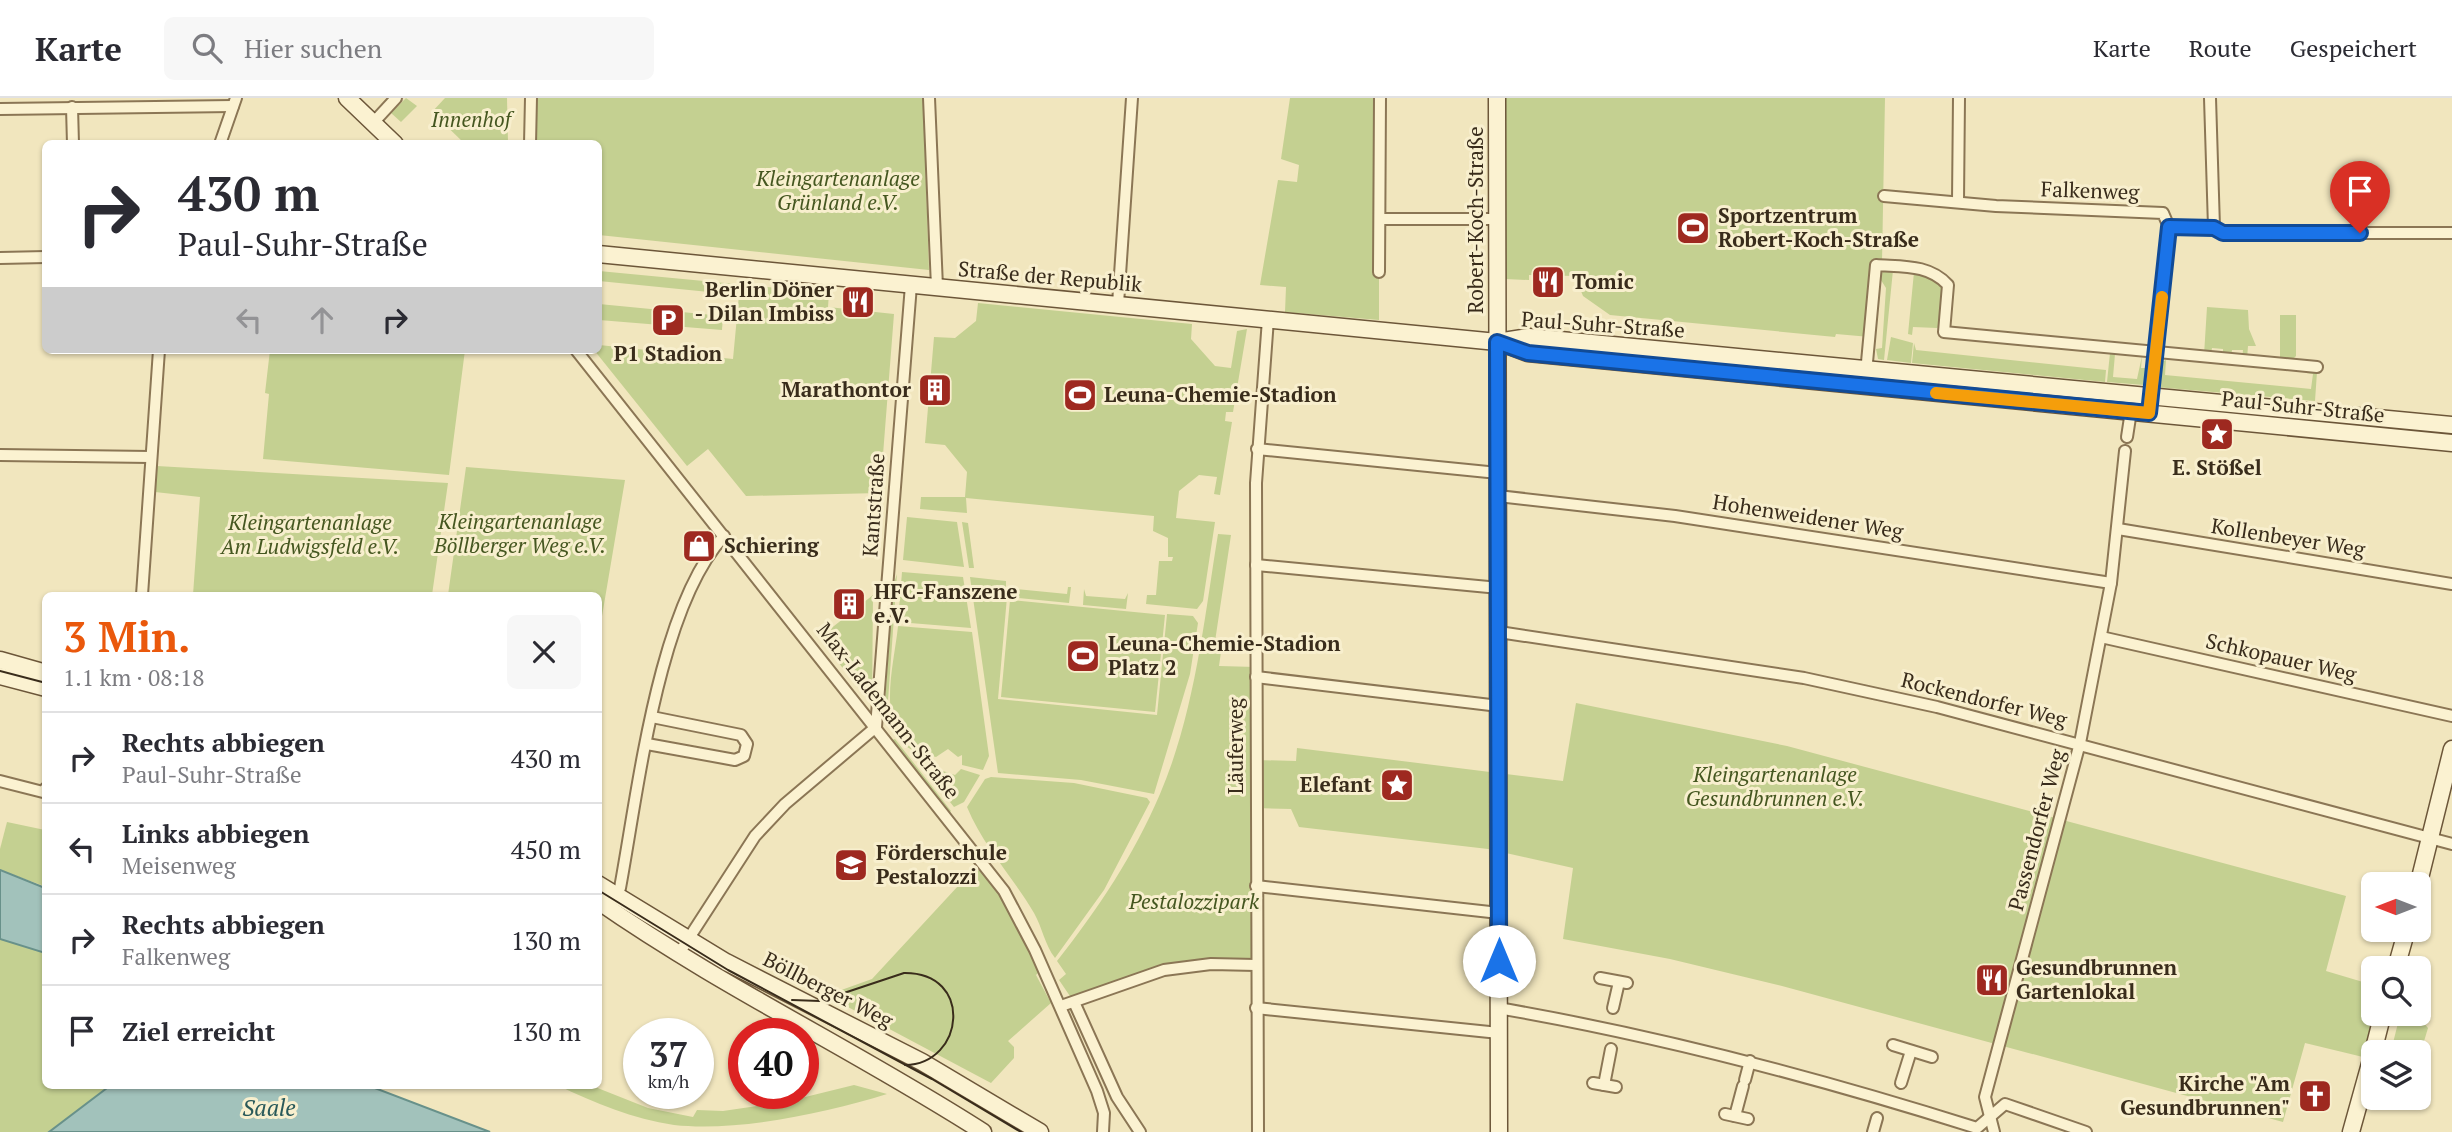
<!DOCTYPE html>
<html lang="de">
<head>
<meta charset="utf-8">
<style>
	body { margin:0; font-family:"PT Serif",serif; background:#f7f7f7; color:#2b2b33; height:100vh; display:flex; flex-direction:column; font-size:26px; white-space:nowrap }
	* { box-sizing:border-box; margin:0 }
	p { font-size:23px; color:#7c7c81 }
	.icon { flex:none; width:38px; height:38px; fill:none; stroke:currentColor; stroke-width:2; stroke-linecap:round; stroke-linejoin:round }
	.map { position:relative; flex:1; overflow:hidden }
	.details { position:absolute; left:42px; top:494px; width:560px; height:497px; display:flex; flex-direction:column; background:#fff; border-radius:10px; box-shadow:0 2px 5px #0004 }
	.details>* { flex:none }
	.guide { position:absolute; left:42px; top:42px; width:560px; height:214px; border-radius:10px; box-shadow:0 2px 5px #0004; background:#fff; color:#2b2b33; overflow:hidden }
	.needle { width:46px; rotate:270deg }
	.tools { position:absolute; left:2361px; top:774px; display:grid; gap:14px }
	.tools a { display:grid; place-items:center; width:70px; height:70px; border-radius:10px; background:#fff; box-shadow:0 2px 5px #0004; font-size:35px }
	.speed { position:absolute; left:623px; top:920px; display:flex; gap:14px; font-size:35px; font-weight:700; text-align:center }
	.speed>* { display:grid; place-content:center; width:91px; height:91px; border-radius:50%; background:#fff; box-shadow:0 2px 5px #0004; line-height:1 }
	.speed small { font-size:18px; font-weight:400 }
	.speed .limit { border:10px solid #d22; background:#fff; color:#111 }
	.pin { position:absolute; display:grid; place-items:center; width:60px; height:60px; color:#fff; margin:-72px -30px; border-radius:50% 50% 50% 0; rotate:-45deg; box-shadow:0 0 7px #0007 }
	.pin .icon { rotate:45deg }
	.me { position:absolute; width:77px; margin:-38px; rotate:0deg; stroke-linejoin:round; filter:drop-shadow(0 0 5px #0008) }
	.turn { display:flex; align-items:center; gap:24px; height:147px; padding:0 21px; font-size:32px }
	.turn .icon { width:91px; height:91px; stroke-width:2.5 }
	.turn b { display:block; font-size:49px; line-height:60px }
	.lanes { display:flex; align-items:center; height:66px; padding:0 21px; background:#0003; justify-content:center; gap:35px; direction:ltr }
	.lanes .off { opacity:.35 }
	.round { display:grid; place-items:center; flex:none; width:74px; height:74px; border-radius:10px; background:#f7f7f7 }
	.overview { display:flex; align-items:center; justify-content:space-between; height:119px; padding:0 21px }
	h1 { font-size:42px; font-weight:700; line-height:52px; color:#ea580c }
	ul { padding:0; list-style:none }
	li { display:flex; align-items:center; gap:21px; height:91px; padding:0 21px; border-top:2px solid #e1e1e2 }
	li div { flex:1 }
	li b { display:block; font-size:26px }
	li em { font-style:normal }
	header { display:flex; align-items:center; gap:42px; box-sizing:border-box; height:98px; padding:0 35px; background:#fff; border-bottom:2px solid #e1e1e2 }
	header strong { font-size:33px }
	nav { display:flex; gap:38px; margin-inline-start:auto; font-size:24px }
	.search { width:490px; height:63px; background:#f7f7f7; display:flex; align-items:center; gap:18px; box-sizing:border-box; padding:0 24px; border-radius:10px; color:#7c7c81; font-size:26px }
	.map>svg:first-child { display:block }
	.green { fill:#c4d091 }
	.water { fill:#a2c2bb; stroke:#68918a; stroke-width:2 }
	.lines { fill:none; stroke-linecap:round; stroke-linejoin:round }
	.street-casing { stroke:#8b7655; stroke-width:14 }
	.secondary-casing { stroke:#6c5639; stroke-width:19 }
	.street { stroke:#fbf2d1; stroke-width:10 }
	.secondary { stroke:#fbf2d1; stroke-width:16 }
	.tram { stroke:#392c1b; stroke-width:2 }
	.route-casing { stroke:#114b97; stroke-width:18 }
	.route { stroke:#1a73e8; stroke-width:12 }
	.slow { stroke:#f59e0b; stroke-width:12 }
	.labels { text-anchor:middle; stroke-width:6; stroke-linejoin:round; paint-order:stroke }
	.park-label { font-size:21px; font-style:italic; fill:#455720; stroke:#f8efce }
	.street-label { font-size:21px; fill:#392c1b; stroke:#f8efce }
	.poi-label { font-size:21px; font-weight:bold; fill:#392c1b; stroke:#f8efce; text-anchor:start }
	.water-label { font-size:23px; font-style:italic; fill:#29595a; stroke:#f8efce }
</style>
</head>
<body>
<header>
<strong>Karte</strong>
<div class="search"><svg class="icon" aria-label="search" viewBox="0 0 24 24"><circle cx="10" cy="10" r="6"/><path d="M15 15l6 6"/></svg>Hier suchen</div>
<nav><a>Karte</a><a>Route</a><a>Gespeichert</a></nav>
</header>
<div class="map">
<svg width="2452" height="1034" viewBox="0 0 2452 1034">
	<rect width="100%" height="100%" fill="#f1e6be"/>
	<g class="green">
		<path d="M406,0l11,8 -16,16 -10,-9z"/>
		<path d="M445,0h62l1,45h-44l-32,-31z"/>
		<path d="M535,0h388l6,172 -330,-35 -1,-91h-63z"/>
		<path d="M1290,0h89v222l-94,-8 1,-25 -26,-2 18,-105 19,2 2,-17 -18,-6z"/>
		<path d="M1503,0h382l-3,164 -5,-1 -7,76 -34,-3 -1,3 -225,-22 -27,-19 -8,-20 -46,-1v5l-24,-1z"/>
		<path d="M1893,172l-9,90 -6,-1 -2,-10 6,-1 4,-60 -7,-11 4,-5z"/>
		<path d="M599,173l230,22 -1,14 66,7 -14,179 -134,3 -38,-47 -21,17 -93,-116h4l1,-5 134,14 6,-64 -140,-14z"/>
		<path d="M1914,174l31,12 -3,40 -5,4 -24,-1 -1,8 -4,-1z"/>
		<path d="M978,205l214,21 -1,15 24,27 16,2 6,-37 10,-2 -14,83h-7l-1,9 7,1 -12,73 -6,-1 3,-17 -18,-2 -20,16 -3,27 39,4 -12,79 -6,8 -51,-5 1,-9h9l3,-34h13l1,-4h-5v-19l-15,-7 1,-15 -188,-18 1,15 -47,-4 1,-12h44l2,-25 -22,-27 -20,-2 9,-106 21,1 21,-17z"/>
		<path d="M599,206l124,12 -1,14 -123,-10z"/>
		<path d="M2207,209l41,3 1,19 7,17h-8l-1,13h-5l1,-9h-11l-1,8 -8,-1v-8l-11,-1 -1,8 -7,-1z"/>
		<path d="M2280,217h16v41l-5,5h-11z"/>
		<path d="M1891,239l22,6 -2,20 -24,-3z"/>
		<path d="M1914,245l2,7 190,20 -1,12 -193,-19z"/>
		<path d="M270,252h195l-16,125 -186,-16 6,-65 -4,-1z"/>
		<path d="M2110,255l5,1 -2,23 24,2 5,-23 -1,12h5l-2,17 -37,-3z"/>
		<path d="M2166,262l-1,15 146,14 2,-15 -7,-1v-2l11,1 -2,29 -159,-14 3,-24z"/>
		<path d="M157,368l291,17 -16,112h-239l7,-98 -45,-5z"/>
		<path d="M466,369l159,13 -26,154 -1,-39h-150z"/>
		<path d="M907,419l50,5 7,45 -61,-7z"/>
		<path d="M962,424l6,1 6,45h-5z"/>
		<path d="M1218,436l13,1 -17,113 7,4 -2,14 37,1v93l40,1 1,-13 266,33 13,-78 211,43 559,150 -20,75 47,14 2,28 -12,44 -58,-14 -22,79 -501,-136 -112,-27 -107,-20 10,-71 -85,-19 -189,-22 -8,-18 -35,-1v157l-71,2 -111,35 -15,-22 7,-6 -9,-13c41,-52 77,-106 103,-167 35,-82 44,-174 58,-260z"/>
		<path d="M902,474l61,5 8,51 -73,-6z"/>
		<path d="M897,476l-10,141 -3,2 9,-131z"/>
		<path d="M970,479l36,4v7l61,6 1,-7h3l-2,16 -62,-6 -9,102 159,16 10,-101 26,2 5,7 -8,51 -36,120 -73,-14 -83,-7z"/>
		<path d="M1084,491l2,7 39,3 3,-6 -2,16 -43,-4z"/>
		<path d="M873,497l-1,110 -53,-67z"/>
		<path d="M1010,502l155,15 -10,97 -154,-15z"/>
		<path d="M898,528l74,6 17,124 -6,14 -21,-5v-10l-4,2 -10,-8 -12,8c-10,-3 -24,-5 -31,-12 -27,-27 -10,-86 -7,-119z"/>
		<path d="M895,641l56,72 -2,2 -53,-67 -4,-6z"/>
		<path d="M910,654l25,8 2,9 18,6 6,-6 19,6 -16,27 -10,5z"/>
		<path d="M991,679l83,6 73,15 3,4 -46,88 -49,68c-10,-13 -13,-31 -21,-45 -21,-36 -51,-67 -67,-106l18,-28z"/>
		<path d="M7,724l38,8 -1,56 -44,-16v-21z"/>
		<path d="M978,772c22,6 51,79 62,101l-4,4 15,28 -43,38 6,6v11l-23,25 -160,-85 2,-5 39,-14 99,-107z"/>
		<path d="M0,841l45,14 1,132h65l-62,47h-49z"/>
		<path d="M2400,917l23,7 5,6 -6,20 -4,4 -26,-5z"/>
		<path d="M557,987h33l58,23 45,9 4,-7 26,1 54,-8 -1,-9h11l2,7 65,-16 33,9c-61,19 -149,38 -213,31 -41,-6 -79,-22 -117,-40z"/>
	</g>
	<g class="water">
		<path d="M0,772l45,18v65l-45,-14z"/>
		<path d="M111,987h256l123,47h-441z"/>
	</g>
	<g class="lines">
		<g class="street-casing">
			<g id="street">
				<path d="M929,0l8,189"/>
				<path d="M2210,0l4,129"/>
				<path d="M72,9l1,37"/>
				<path d="M0,11l233,-3"/>
				<path d="M373,25l23,-25"/>
				<path d="M220,46l16,-46"/>
				<path d="M530,46l1,-46"/>
				<path d="M1884,98l112,10 167,7 6,14 -18,173"/>
				<path d="M1958,103l1,-103"/>
				<path d="M1380,121h118"/>
				<path d="M2169,129h45l9,6h229"/>
				<path d="M0,160l46,-1"/>
				<path d="M1379,174l1,-174"/>
				<path d="M1118,206l14,-206"/>
				<path d="M576,252l428,541 31,59 62,141 7,22 -1,19"/>
				<path d="M1866,275l10,-108c26,2 53,-1 72,20l-4,47 373,35"/>
				<path d="M2127,339l4,-26"/>
				<path d="M1257,351l241,24"/>
				<path d="M0,357l150,2"/>
				<path d="M1498,398l177,20 436,67"/>
				<path d="M2118,431l334,55"/>
				<path d="M1256,467l243,23"/>
				<path d="M142,497l17,-245"/>
				<path d="M1499,534l305,46 133,29 515,137"/>
				<path d="M2101,539l351,79"/>
				<path d="M1256,579l243,29"/>
				<path d="M647,646l88,16 9,-4 3,-12 -6,-9 -89,-18"/>
				<path d="M0,683l43,11 3,-4"/>
				<path d="M1256,788l243,27"/>
				<path d="M615,797l5,-7c18,-96 38,-281 104,-352"/>
				<path d="M678,857l77,-119 30,-32 91,-77 35,-442"/>
				<path d="M1600,880l27,5"/>
				<path d="M1074,904l43,95 23,35"/>
				<path d="M1061,908l103,-36 47,-6 45,1"/>
				<path d="M1256,910l243,25"/>
				<path d="M1498,910c163,28 321,70 479,120l28,-24 81,28"/>
				<path d="M1613,910l6,-26"/>
				<path d="M1893,947l39,12"/>
				<path d="M1745,982l5,-19"/>
				<path d="M1593,985l23,4"/>
				<path d="M1901,985l10,-32"/>
				<path d="M1604,987l7,-36"/>
				<path d="M1725,1016l23,5"/>
				<path d="M1735,1018l8,-30"/>
				<path d="M1258,1034l-2,-649 12,-164"/>
				<path d="M1873,1034l4,-14"/>
				<path d="M1994,1034l-9,-35 95,-354 31,-160 14,-132"/>
			</g>
		</g>
		<g class="secondary-casing">
			<g id="secondary">
				<path d="M347,0l48,46"/>
				<path d="M1497,0l2,1034"/>
				<path d="M598,156l899,88 32,-5 923,88"/>
				<path d="M1499,244l29,11 924,90"/>
				<path d="M0,562l46,13"/>
				<path d="M0,578l46,12"/>
				<path d="M598,786l128,78 196,100 118,70"/>
				<path d="M2418,788l34,-137"/>
				<path d="M598,803c125,87 259,150 385,231"/>
				<path d="M2396,870l11,-39"/>
				<path d="M2373,954l10,-39"/>
				<path d="M2351,1034l22,-79"/>
			</g>
		</g>
		<use href="#street" class="street"/>
		<use href="#secondary" class="secondary"/>
		<g class="tram">
			<path d="M0,573l46,12"/>
			<path d="M598,792l130,80 204,109 89,53"/>
			<path d="M792,902l28,1 84,-28c70,-1 61,91 1,92"/>
		</g>
	</g>
	<g class="lines">
		<g class="route-casing">
			<path id="route" d="M1499,863l-2,-619 31,11 621,60 20,-186 45,1 9,5h137"/>
		</g>
		<use href="#route" class="route"/>
		<path class="slow" d="M1936,295l213,20 13,-116"/>
	</g>
	<defs>
		<g id="stadium-square" transform="scale(1.75)"><rect x="-9" y="-9" width="18" height="18" rx="4" fill="#9e2920" stroke="#f8efce"/><path d="M0-5a6.5 5 0 1 0 0 10a6.5 5 0 1 0 0-10ZM-3.5-1.8h7v3.6h-7Z" fill="#fff"/></g>
		<g id="restaurant-square" transform="scale(1.75)"><rect x="-9" y="-9" width="18" height="18" rx="4" fill="#9e2920" stroke="#f8efce"/><path d="M-5-6h1v4h1v-4h1v4h1v-4h1v5L-1.5 .5V6h-2V.5L-5-1ZM5-6V6H3V1.5H1.5Q1.5-4 5-6Z" fill="#fff"/></g>
		<g id="parking-square" transform="scale(1.75)"><rect x="-9" y="-9" width="18" height="18" rx="4" fill="#9e2920" stroke="#f8efce"/><path d="M-3.5-5.5H1a3.5 3.5 0 0 1 0 7H-1V5.5H-3.5ZM-1-3.4V-.6H.8a1.4 1.4 0 0 0 0-2.8Z" fill="#fff"/></g>
		<g id="building-square" transform="scale(1.75)"><rect x="-9" y="-9" width="18" height="18" rx="4" fill="#9e2920" stroke="#f8efce"/><path d="M-4-6H4V6H1V3H-1V6H-4ZM-2.5-4.3h1.7v1.8h-1.7ZM.8-4.3h1.7v1.8H.8ZM-2.5-1h1.7V.8h-1.7ZM.8-1h1.7V.8H.8Z" fill="#fff"/></g>
		<g id="sight-square" transform="scale(1.75)"><rect x="-9" y="-9" width="18" height="18" rx="4" fill="#9e2920" stroke="#f8efce"/><path d="M0-6L1.8-2.2L6-1.7L2.9 1.2L3.7 5.4L0 3.3L-3.7 5.4L-2.9 1.2L-6-1.7L-1.8-2.2Z" fill="#fff"/></g>
		<g id="shop-square" transform="scale(1.75)"><rect x="-9" y="-9" width="18" height="18" rx="4" fill="#9e2920" stroke="#f8efce"/><path d="M-5-2.5h2.3a2.7 3.5 0 0 1 5.4 0H5L5.5 6h-11ZM-1.5-2.5h3a1.5 2.3 0 0 0-3 0Z" fill="#fff"/></g>
		<g id="school-square" transform="scale(1.75)"><rect x="-9" y="-9" width="18" height="18" rx="4" fill="#9e2920" stroke="#f8efce"/><path d="M0-5L7-2L0 1L-7-2ZM-4 1L0 2.5L4 1V4Q0 6-4 4Z" fill="#fff"/></g>
		<g id="church-square" transform="scale(1.75)"><rect x="-9" y="-9" width="18" height="18" rx="4" fill="#9e2920" stroke="#f8efce"/><path d="M-1.2-6h2.4v3.5h3.3v2.4h-3.3V6h-2.4V-.1h-3.3v-2.4h3.3Z" fill="#fff"/></g>
	</defs>
	<g fill-rule="evenodd">
		<use href="#stadium-square" x="1693" y="130"/>
		<use href="#restaurant-square" x="1548" y="184"/>
		<use href="#restaurant-square" x="858" y="204"/>
		<use href="#parking-square" x="668" y="222"/>
		<use href="#building-square" x="935" y="292"/>
		<use href="#stadium-square" x="1080" y="297"/>
		<use href="#sight-square" x="2217" y="336"/>
		<use href="#shop-square" x="699" y="448"/>
		<use href="#building-square" x="849" y="506"/>
		<use href="#stadium-square" x="1083" y="558"/>
		<use href="#sight-square" x="1397" y="687"/>
		<use href="#school-square" x="851" y="767"/>
		<use href="#restaurant-square" x="1992" y="882"/>
		<use href="#church-square" x="2315" y="998"/>
	</g>
	<g class="labels">
		<g class="park-label">
			<text x="471" y="29">Innenhof</text>
			<text x="838" y="88">Kleingartenanlage<tspan x="838" dy="24">Grünland e.V.</tspan></text>
			<text x="520" y="431">Kleingartenanlage<tspan x="520" dy="24">Böllberger Weg e.V.</tspan></text>
			<text x="310" y="432">Kleingartenanlage<tspan x="310" dy="24">Am Ludwigsfeld e.V.</tspan></text>
			<text x="1775" y="684">Kleingartenanlage<tspan x="1775" dy="24">Gesundbrunnen e.V.</tspan></text>
			<text x="1194" y="811">Pestalozzipark</text>
		</g>
		<g class="street-label">
			<text transform="translate(2090 93) rotate(2)" y="7">Falkenweg</text>
			<text transform="translate(1476 122) rotate(-90)" y="7">Robert-Koch-Straße</text>
			<text transform="translate(1050 179) rotate(5)" y="7">Straße der Republik</text>
			<text transform="translate(1603 227) rotate(4)" y="7">Paul-Suhr-Straße</text>
			<text transform="translate(2303 309) rotate(6)" y="7">Paul-Suhr-Straße</text>
			<text transform="translate(874 407) rotate(-86)" y="7">Kantstraße</text>
			<text transform="translate(1808 419) rotate(9)" y="7">Hohenweidener Weg</text>
			<text transform="translate(2288 440) rotate(9)" y="7">Kollenbeyer Weg</text>
			<text transform="translate(2281 560) rotate(13)" y="7">Schkopauer Weg</text>
			<text transform="translate(1984 602) rotate(14)" y="7">Rockendorfer Weg</text>
			<text transform="translate(888 613) rotate(52)" y="7">Max-Lademann-Straße</text>
			<text transform="translate(1236 648) rotate(-90)" y="7">Läuferweg</text>
			<text transform="translate(2037 732) rotate(-75)" y="7">Passendorfer Weg</text>
			<text transform="translate(828 892) rotate(27)" y="7">Böllberger Weg</text>
		</g>
		<g class="poi-label">
			<text x="1718" y="125">Sportzentrum<tspan x="1718" dy="24">Robert-Koch-Straße</tspan></text>
			<text x="1572" y="191">Tomic</text>
			<text x="834" y="199" text-anchor="end">Berlin Döner<tspan x="834" dy="24">- Dilan Imbiss</tspan></text>
			<text x="668" y="263" text-anchor="middle">P1 Stadion</text>
			<text x="911" y="299" text-anchor="end">Marathontor</text>
			<text x="1104" y="304">Leuna-Chemie-Stadion</text>
			<text x="2217" y="377" text-anchor="middle">E. Stößel</text>
			<text x="724" y="455">Schiering</text>
			<text x="874" y="501">HFC-Fanszene<tspan x="874" dy="24">e.V.</tspan></text>
			<text x="1108" y="553">Leuna-Chemie-Stadion<tspan x="1108" dy="24">Platz 2</tspan></text>
			<text x="1372" y="694" text-anchor="end">Elefant</text>
			<text x="876" y="762">Förderschule<tspan x="876" dy="24">Pestalozzi</tspan></text>
			<text x="2016" y="877">Gesundbrunnen<tspan x="2016" dy="24">Gartenlokal</tspan></text>
			<text x="2290" y="993" text-anchor="end">Kirche "Am<tspan x="2290" dy="24">Gesundbrunnen"</tspan></text>
		</g>
		<g class="water-label">
			<text x="269" y="1018">Saale</text>
		</g>
	</g>
</svg>
<div class="tools">
<a><svg class="needle" viewBox="-14 -14 28 28"><path d="M0-13l5 13h-10z" fill="#e53935"/><path d="M0 13l5-13h-10z" fill="#7c7c81"/></svg></a>
<a><svg class="icon" aria-label="search" viewBox="0 0 24 24"><circle cx="10" cy="10" r="6"/><path d="M15 15l6 6"/></svg></a>
<a><svg class="icon" aria-label="layers" viewBox="0 0 24 24"><path d="M12 4l9 5-9 5-9-5zM3 14l9 5 9-5"/></svg></a>
</div>
<div class="speed"><div>37<small>km/h</small></div><div class="limit">40</div></div>
<div class="pin" style="left:2360px;top:135px;background:#d93025"><svg class="icon" aria-label="arrive" viewBox="0 0 24 24"><path d="M6 21V4h12l-3 4 3 4H6"/></svg></div>
<svg class="me" style="left:1499px;top:863px" viewBox="-20 -20 40 40"><circle r="19" fill="#fff"/><path d="M0-13L10 11 0 6-10 11z" fill="#1a73e8"/></svg>
<div class="guide">
<div class="turn"><svg class="icon" aria-label="right" viewBox="0 0 24 24"><path d="M7 20v-9h11M14 6l5 5-5 5"/></svg><div><b>430 m</b>Paul-Suhr-Straße</div></div>
<div class="lanes"><svg class="icon off" aria-label="left" viewBox="0 0 24 24"><path d="M17 20v-9H6M10 6l-5 5 5 5"/></svg><svg class="icon off" aria-label="ahead" viewBox="0 0 24 24"><path d="M12 20V5M6 11l6-6 6 6"/></svg><svg class="icon" aria-label="right" viewBox="0 0 24 24"><path d="M7 20v-9h11M14 6l5 5-5 5"/></svg></div>
</div>
<section class="details">
<div class="overview"><div><h1>3 Min.</h1><p>1.1 km · 08:18</p></div><a class="round"><svg class="icon" aria-label="close" viewBox="0 0 24 24"><path d="M6 6l12 12M18 6L6 18"/></svg></a></div>
<ul>
<li><svg class="icon" aria-label="right" viewBox="0 0 24 24"><path d="M7 20v-9h11M14 6l5 5-5 5"/></svg><div><b>Rechts abbiegen</b><p>Paul-Suhr-Straße</p></div><em>430 m</em></li>
<li><svg class="icon" aria-label="left" viewBox="0 0 24 24"><path d="M17 20v-9H6M10 6l-5 5 5 5"/></svg><div><b>Links abbiegen</b><p>Meisenweg</p></div><em>450 m</em></li>
<li><svg class="icon" aria-label="right" viewBox="0 0 24 24"><path d="M7 20v-9h11M14 6l5 5-5 5"/></svg><div><b>Rechts abbiegen</b><p>Falkenweg</p></div><em>130 m</em></li>
<li><svg class="icon" aria-label="arrive" viewBox="0 0 24 24"><path d="M6 21V4h12l-3 4 3 4H6"/></svg><div><b>Ziel erreicht</b></div><em>130 m</em></li>
</ul>
</section>
</div>
</body>
</html>
